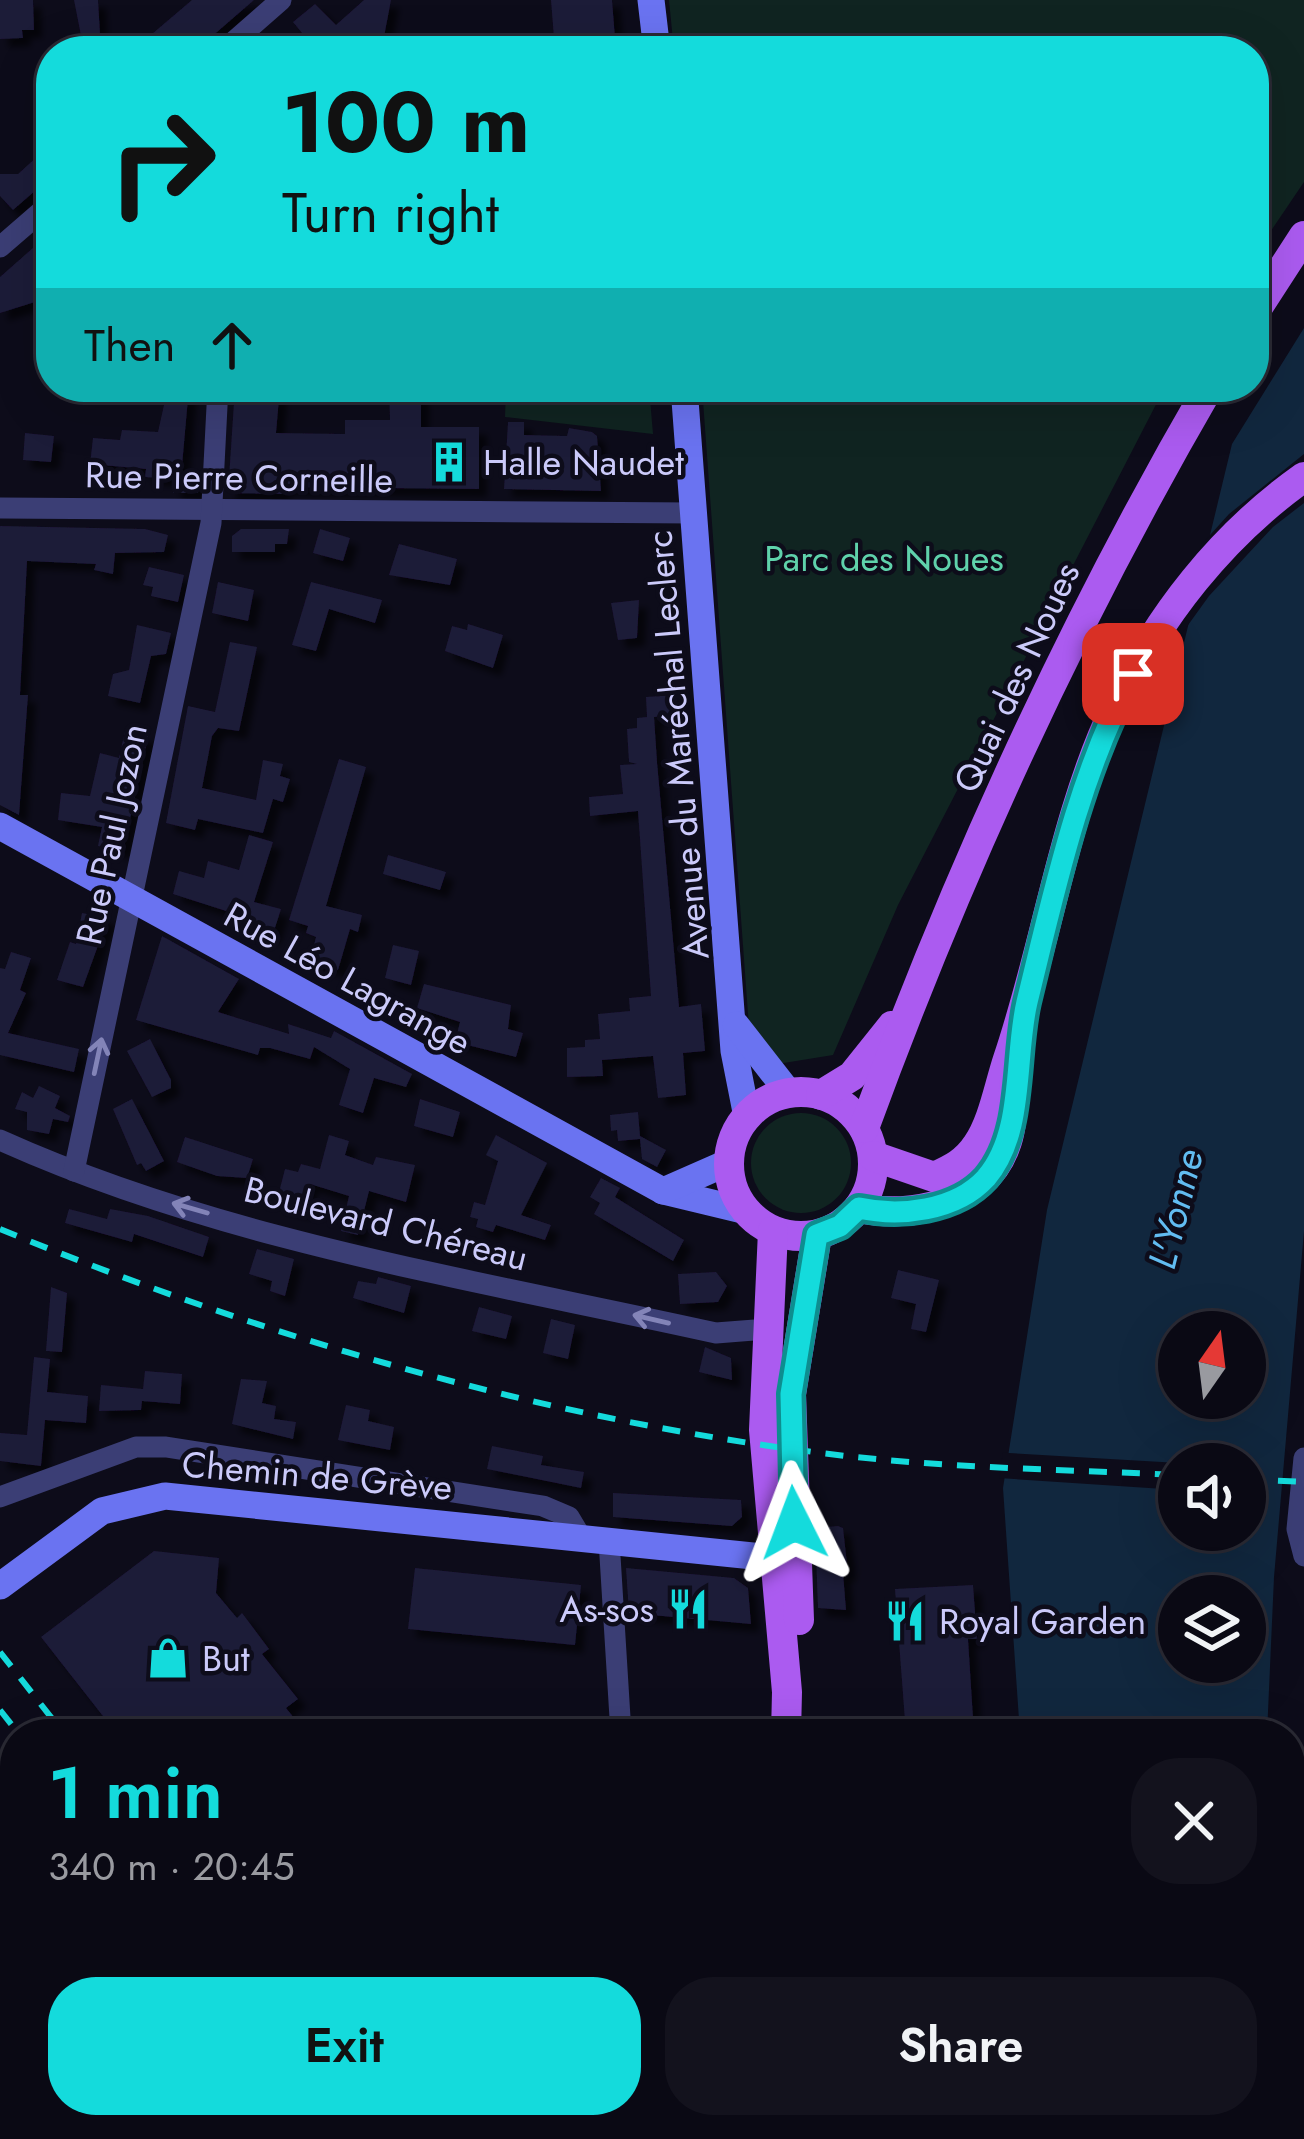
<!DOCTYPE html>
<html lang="en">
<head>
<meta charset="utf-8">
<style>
	body { margin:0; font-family:Jost,sans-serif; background:#13121d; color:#f1f3f6; height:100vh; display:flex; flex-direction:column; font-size:45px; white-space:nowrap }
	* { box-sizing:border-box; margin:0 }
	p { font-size:39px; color:#999aa0 }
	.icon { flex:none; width:66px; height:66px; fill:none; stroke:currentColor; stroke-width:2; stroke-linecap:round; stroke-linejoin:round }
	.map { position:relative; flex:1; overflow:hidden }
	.drawer { position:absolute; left:0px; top:1719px; width:1305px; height:420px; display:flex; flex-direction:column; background:#0a0914; border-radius:48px 48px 0 0; box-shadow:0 12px 48px #0002,0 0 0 3px #2a2a34 }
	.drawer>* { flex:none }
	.banner { position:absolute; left:36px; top:36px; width:1233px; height:366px; border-radius:48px; box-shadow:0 12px 48px #0002,0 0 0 3px #2a2a34; background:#14dbdc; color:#111; overflow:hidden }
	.needle { width:78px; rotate:14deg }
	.tools { position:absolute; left:1158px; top:1311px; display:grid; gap:24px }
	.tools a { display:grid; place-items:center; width:108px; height:108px; border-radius:50%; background:#0a0914; box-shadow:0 12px 48px #0002,0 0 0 3px #2a2a34; font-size:60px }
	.pin { position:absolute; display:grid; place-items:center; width:102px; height:102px; color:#fff; margin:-51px; border-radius:24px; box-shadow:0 6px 18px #0006 }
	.me { position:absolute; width:132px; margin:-66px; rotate:357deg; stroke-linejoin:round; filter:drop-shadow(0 0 9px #0008) }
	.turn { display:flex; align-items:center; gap:42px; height:252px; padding:0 48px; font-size:54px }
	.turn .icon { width:156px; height:156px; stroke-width:2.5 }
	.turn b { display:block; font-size:84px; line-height:102px }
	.then { display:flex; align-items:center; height:114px; padding:0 48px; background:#0003; gap:24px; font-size:45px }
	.round { display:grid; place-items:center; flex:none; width:126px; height:126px; border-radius:48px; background:#13121d }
	.headline { display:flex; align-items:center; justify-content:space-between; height:204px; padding:0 48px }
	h1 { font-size:72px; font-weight:600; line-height:90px; color:#14dbdc }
	.button { display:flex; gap:24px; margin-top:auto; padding:24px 48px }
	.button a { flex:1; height:138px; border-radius:48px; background:#14dbdc; color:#111; font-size:48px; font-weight:600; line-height:138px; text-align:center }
	.button a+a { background:#13121d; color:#f1f3f6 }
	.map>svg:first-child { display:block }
	.green { fill:#102421 }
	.water { fill:#11273e; fill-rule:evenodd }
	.pier { fill:#0d0c1a }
	.building { fill:#1e1a39; filter:url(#shadow) }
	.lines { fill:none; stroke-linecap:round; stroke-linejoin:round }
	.street { stroke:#3b3e75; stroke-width:21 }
	.secondary { stroke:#6a73f1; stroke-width:27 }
	.primary { stroke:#ab5bf0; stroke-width:30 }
	.rail { stroke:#14dbdc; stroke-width:6; stroke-dasharray:18 15; stroke-linecap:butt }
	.oneway { stroke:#8384b8 }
	.route-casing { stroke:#0d8e8f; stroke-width:30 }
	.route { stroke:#14dbdc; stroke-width:21 }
	.labels { text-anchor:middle; stroke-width:9; stroke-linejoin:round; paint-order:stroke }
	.poi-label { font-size:36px; fill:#cbcafa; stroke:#0d0c1a; text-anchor:start }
	.street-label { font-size:36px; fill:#cbcafa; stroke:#0d0c1a }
	.park-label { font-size:36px; fill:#5fd2ab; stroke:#0d0c1a }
	.water-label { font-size:39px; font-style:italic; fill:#62bcf1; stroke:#0d0c1a }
</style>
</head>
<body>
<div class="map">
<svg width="1304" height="2139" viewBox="0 0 1304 2139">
	<defs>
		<filter id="shadow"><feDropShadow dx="8" dy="8" stdDeviation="3" flood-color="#0009"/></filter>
	</defs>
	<rect width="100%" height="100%" fill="#0d0c1a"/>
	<g class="green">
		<path d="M669,0h635v182l-50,74v-205h-580z"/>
		<path d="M506,387h143l4,47 -148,-17z"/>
		<path d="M702,387h463l-267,518 -65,150 -81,13z"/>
		<circle cx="801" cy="1163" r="50"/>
		<path d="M0,1907l15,17v200h171l13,15h-199z"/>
	</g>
	<g class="water">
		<path d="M1304,328v903l-30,346 -7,157h-247l-17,-246 44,-278 185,-766zM1179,1332h66v66h-66zM1179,1464h66v66h-66zM1179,1596h66v66h-66z"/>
		<path d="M1041,2124h241l2,15h-239z"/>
	</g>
	<g class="pier">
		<path d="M1304,454v49l-31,24 -64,69 -31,43 23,-94 28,-31z"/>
		<path d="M1003,1452l6,1 187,11h-17v26l-180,-12z"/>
	</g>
	<g class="building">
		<path d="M0,0h33l1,30h-12l1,8 -23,1z"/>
		<path d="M74,0h24l3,51h-17z"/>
		<path d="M192,0h62l-59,51h-63z"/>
		<path d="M364,0h27l-8,42 -19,-6 -5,15h-30l-22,-12 -14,-17 22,-18 21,21z"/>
		<path d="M551,0h61l4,51h-61z"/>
		<path d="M39,155l12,22 -38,33 -13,-14v-22h18z"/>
		<path d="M51,232v41l-15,14 2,14 -38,12v-36z"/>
		<path d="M168,387h21l-8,90h17v16h-25v-14l-28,-2 1,-8 -56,-5 3,-26 27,2 2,-10 36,2z"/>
		<path d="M235,387h45l-4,46 69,1v-14h45l-1,-33h32v40h58v62l-196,-2v7l-55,-1z"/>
		<path d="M508,422h16v13l43,1 2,-8 23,4 5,4 4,55 -97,-2z"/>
		<path d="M25,433l29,3 -3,26 -28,-2z"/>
		<path d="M0,526l145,3 23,6 -4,17 -49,1 -2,21 -19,-4 2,-6 -69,-3 -7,134h8l-9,120 -19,-10z"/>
		<path d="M241,529h48l-2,15h-12v8h-43v-16z"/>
		<path d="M320,529l30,9 -7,23 -30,-8z"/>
		<path d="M399,544l58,15 -7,26 -61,-10z"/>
		<path d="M149,567l35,8 -6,27 -27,-6 2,-9 -10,-2z"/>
		<path d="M218,582l36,8 -6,31 -36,-8z"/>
		<path d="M311,582l71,18 -7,23 -46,-14 -13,42 -24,-6z"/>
		<path d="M639,600l-2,38 -19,2 -7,-37z"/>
		<path d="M468,624l35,11 -10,33 -48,-17 7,-25 15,4z"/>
		<path d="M137,625l34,8 -5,21 -15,2 -11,47 -32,-7 5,-22 16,-4z"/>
		<path d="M230,642l27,5 -18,84 -21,-3 -6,8 -10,52 54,12 7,-40 20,4 -3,12 10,3 -7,23 -10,-3 -10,34 -65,-14 -3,11 -29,-7 22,-117 27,6z"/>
		<path d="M676,695l1,21 -23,1 3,45 22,245 22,-3 4,47 -22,2 3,42 -28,3 -5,-42 -51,4 1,16 -36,1v-29l18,-1v-7l15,-1 -2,-25 32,-3 -1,-13 22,-2 -13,-185 -48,5 -1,-19 34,-3 -3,-29 17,-1 -8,-2 -2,-33 10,-1v-10l10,-1 -1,-20z"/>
		<path d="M125,731l23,5 -25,115 -25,-5 4,-19 -44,-7 3,-27 29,3 10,-43 19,5z"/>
		<path d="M339,759l27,8 -40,139 36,9 -4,17 -8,-3 -12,41 -28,-9 6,-24 -10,-4 2,-7 -19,-6z"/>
		<path d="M249,835l24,7 -19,60 27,7 -9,28 -25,-7 1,-12 -75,-24 6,-23 25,7 4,-17 31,9z"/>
		<path d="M388,855l58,17 -6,18 -57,-16z"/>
		<path d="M82,913l26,5 -25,69 -26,-7 13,-38 6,2z"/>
		<path d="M162,936l77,43 -21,33 71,22 -1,-10 43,14 3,-7 78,43 -6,13 -32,-9 -11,35 -24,-8 11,-36 -36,-22 -4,12 -40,-11h-10l-2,7 -122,-35z"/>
		<path d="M393,945l26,6 -8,34 -26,-7z"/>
		<path d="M11,952l20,6 -11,32 6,3 -18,40 71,16 -5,23 -74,-17v-87l5,1z"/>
		<path d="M424,984l87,21 -3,24 15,4 -7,24 -61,-15 5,-20 -43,-14z"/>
		<path d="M150,1039l21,41v8l-19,9 -25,-46z"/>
		<path d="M39,1086l21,10 -5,12 15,8 -2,6 -15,-3 -4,15 -22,-4v-18l-12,-3 7,-17 11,6z"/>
		<path d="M132,1099l32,62 -18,10 -5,-8 -4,2 -24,-56z"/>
		<path d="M420,1099l40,13 -7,25 -39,-11z"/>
		<path d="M638,1112l2,24 26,14 -9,17 -15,-8 -2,-20 -22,2 -1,-11 -6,1 -1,-16z"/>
		<path d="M329,1135l20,6 -4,14 28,10 3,-8 39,8 -9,37 -37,-11 -11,44 -17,-4 8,-35 -39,-12 -7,27 -27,-7 9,-35 13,3 3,-8 19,5z"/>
		<path d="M496,1135l51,28 -26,52 30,10 -6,15 -49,-15 -3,7 -17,-5 2,-8 -8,-2 4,-15 11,3 13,-44 -12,-6z"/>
		<path d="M185,1137l68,22 -6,19 -30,-2 -40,-14z"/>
		<path d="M601,1178l19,10 -5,9 69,43 -11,21 -79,-47 6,-11 -10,-6z"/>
		<path d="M69,1209l38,10 3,-10 38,7 61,21 -6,20 -69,-23 -2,8 -67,-19z"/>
		<path d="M257,1249l37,10 -9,37 -15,-5 2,-10 -23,-7z"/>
		<path d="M898,1270l41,10 -13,52 -15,-3 5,-25 -25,-6z"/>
		<path d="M716,1272l11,14 -9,16 -38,2 -2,-30z"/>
		<path d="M378,1277l33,9 -7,27 -51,-15 5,-17 18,3z"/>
		<path d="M51,1287l16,6 -5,59 -16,-1z"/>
		<path d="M479,1307l33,9 -6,23 -34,-8z"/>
		<path d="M551,1319l24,6 -7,34 -25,-6z"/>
		<path d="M705,1347l26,11 1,22 -33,-8z"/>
		<path d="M34,1357l16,2 -3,33 41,4 -2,27 -41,-3 -4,46 -41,-5v-28l27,2z"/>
		<path d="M145,1371l37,3 -2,30 -38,-3 -1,9 -42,1 2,-26 42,4z"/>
		<path d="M241,1379l26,2 -5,22 14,3 -2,13 22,3 -3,17 -61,-15z"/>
		<path d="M346,1405l24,5 -2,11 26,6 -4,23 -52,-10z"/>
		<path d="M492,1446l51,10 -2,9 43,7 -3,16 -94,-19z"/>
		<path d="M613,1493l128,7 1,17 -10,9 -119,-9z"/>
		<path d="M838,1526l5,2 5,45h-5l3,37 -28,-2 -3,-80z"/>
		<path d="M154,1551l65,7 -3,35 21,25 5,-5 27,36 -7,5 36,45 -12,9 21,26h-190l-76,-97z"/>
		<path d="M415,1568l166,17 -6,60 -167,-16z"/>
		<path d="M626,1568l108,10 14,10 3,36 -122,-11z"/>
		<path d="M973,1585l4,54h-9l6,95h-68l-11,-145z"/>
		<path d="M547,2124h106l11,15h-137z"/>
	</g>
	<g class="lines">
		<g class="street">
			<path d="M223,51l58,-51"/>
			<path d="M0,247l51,-44"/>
			<path d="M0,508l694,5"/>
			<path d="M0,1140c224,101 477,140 716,193l50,-4"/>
			<path d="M74,1171l137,-648 7,-136"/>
			<path d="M1304,1458l-7,71 7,27"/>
			<path d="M0,1497l136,-50h30l377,59 26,11 12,20"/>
			<path d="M609,1540l12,194"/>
			<path d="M1304,1844v159"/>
		</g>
		<g class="secondary">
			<path d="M651,0l6,51"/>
			<path d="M684,387l50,664 13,66"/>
			<path d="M0,826l663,365 83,20"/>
			<path d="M736,1025l53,68"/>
			<path d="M663,1191l66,-29"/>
			<path d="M0,1586l102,-75 63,-15 608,62"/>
			<path d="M875,2139l12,-15"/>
		</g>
		<g class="primary">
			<path d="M1254,313l50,-77"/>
			<circle cx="801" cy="1164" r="72"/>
			<path d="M821,1095l31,-19 40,-50"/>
			<path d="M864,1128c93,-254 209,-507 345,-741"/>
			<path d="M873,1156l61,21c18,-8 32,-15 43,-32 16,-23 22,-59 31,-86 39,-115 55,-241 107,-351 42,-91 107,-173 189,-231"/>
			<path d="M859,1208c53,11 125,-4 146,-61 8,-19 7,-46 10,-66"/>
			<path d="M773,1231l-9,199 23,262 -1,42"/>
			<path d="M799,1620l-8,-226 26,-159"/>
			<path d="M809,2124l2,15"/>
		</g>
		<g class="rail">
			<path d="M0,1229c257,106 531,186 806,222 123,17 249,18 373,24"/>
			<path d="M1245,1479l59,3"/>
			<path d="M0,1652l64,82"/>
			<path d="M0,1710l19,24"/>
			<path d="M0,1869l15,17"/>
			<path d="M214,2124l13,15"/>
			<path d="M320,2124l12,15"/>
			<path d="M364,2124l11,15"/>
		</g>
	</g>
	<defs><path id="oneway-shaft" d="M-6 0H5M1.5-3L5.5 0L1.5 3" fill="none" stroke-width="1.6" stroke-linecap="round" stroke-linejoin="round" transform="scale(3)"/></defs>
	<g class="oneway">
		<use href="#oneway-shaft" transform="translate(98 1056) rotate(-78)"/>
		<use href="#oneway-shaft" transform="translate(190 1208) rotate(-164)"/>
		<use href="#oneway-shaft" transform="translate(651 1319) rotate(-167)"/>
	</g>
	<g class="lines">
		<g class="route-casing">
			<path id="route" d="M794,1523l-3,-129 26,-159 23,-9 19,-18c41,9 97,3 127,-30 39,-45 28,-121 41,-176 27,-110 52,-228 106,-328"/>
		</g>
		<use href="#route" class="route"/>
	</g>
	<defs>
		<g id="building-bare" transform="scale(3.24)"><path d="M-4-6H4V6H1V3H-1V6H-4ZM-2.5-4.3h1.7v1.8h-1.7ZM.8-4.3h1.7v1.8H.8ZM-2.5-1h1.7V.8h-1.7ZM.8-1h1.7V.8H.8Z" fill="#14dbdc" stroke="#0d0c1a" stroke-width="2.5" paint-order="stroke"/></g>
		<g id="restaurant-bare" transform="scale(3.24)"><path d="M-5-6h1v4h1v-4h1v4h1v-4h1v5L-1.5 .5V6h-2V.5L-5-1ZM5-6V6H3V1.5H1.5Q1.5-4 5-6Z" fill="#14dbdc" stroke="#0d0c1a" stroke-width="2.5" paint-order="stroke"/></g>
		<g id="shop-bare" transform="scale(3.24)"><path d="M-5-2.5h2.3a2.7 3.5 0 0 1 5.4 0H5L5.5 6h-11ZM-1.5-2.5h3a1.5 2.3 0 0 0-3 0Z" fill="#14dbdc" stroke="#0d0c1a" stroke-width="2.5" paint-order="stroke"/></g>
	</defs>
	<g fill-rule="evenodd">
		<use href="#building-bare" x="449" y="462"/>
		<use href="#restaurant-bare" x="688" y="1609"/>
		<use href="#restaurant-bare" x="905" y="1621"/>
		<use href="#shop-bare" x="168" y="1658"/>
	</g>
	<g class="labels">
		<g class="poi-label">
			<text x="483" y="475">Halle Naudet</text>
			<text x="654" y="1622" text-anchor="end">As-sos</text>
			<text x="939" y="1634">Royal Garden</text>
			<text x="202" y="1671">But</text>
		</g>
		<g class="street-label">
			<text transform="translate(239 477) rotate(1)" y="13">Rue Pierre Corneille</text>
			<text transform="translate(1016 677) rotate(-65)" y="13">Quai des Noues</text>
			<text transform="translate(677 745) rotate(-95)" y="13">Avenue du Maréchal Leclerc</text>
			<text transform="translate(111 834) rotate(-78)" y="13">Rue Paul Jozon</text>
			<text transform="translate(348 978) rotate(29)" y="13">Rue Léo Lagrange</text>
			<text transform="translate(386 1223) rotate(14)" y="13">Boulevard Chéreau</text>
			<text transform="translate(317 1475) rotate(5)" y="13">Chemin de Grève</text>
		</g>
		<g class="park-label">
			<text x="884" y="571">Parc des Noues</text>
		</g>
		<g class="water-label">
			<text transform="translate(1175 1209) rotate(-76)" y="14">L'Yonne</text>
		</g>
	</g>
</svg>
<div class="tools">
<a><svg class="needle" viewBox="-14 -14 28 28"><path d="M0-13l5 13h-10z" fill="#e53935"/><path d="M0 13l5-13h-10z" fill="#999aa0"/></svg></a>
<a><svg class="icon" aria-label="sound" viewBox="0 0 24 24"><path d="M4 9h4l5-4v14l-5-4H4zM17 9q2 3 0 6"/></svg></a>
<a><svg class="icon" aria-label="layers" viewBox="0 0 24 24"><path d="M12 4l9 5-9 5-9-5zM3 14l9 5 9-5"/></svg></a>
</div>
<div class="pin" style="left:1133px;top:674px;background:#d93025"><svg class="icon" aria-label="arrive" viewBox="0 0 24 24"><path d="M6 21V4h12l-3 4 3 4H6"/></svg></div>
<svg class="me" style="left:794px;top:1523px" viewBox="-20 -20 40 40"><path d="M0-17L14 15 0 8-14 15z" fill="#14dbdc" stroke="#fff" stroke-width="4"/></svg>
<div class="banner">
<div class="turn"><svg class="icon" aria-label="right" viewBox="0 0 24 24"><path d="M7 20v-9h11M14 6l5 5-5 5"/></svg><div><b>100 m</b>Turn right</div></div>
<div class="then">Then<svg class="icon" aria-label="ahead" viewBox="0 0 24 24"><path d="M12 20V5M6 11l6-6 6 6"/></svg></div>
</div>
<section class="drawer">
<div class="headline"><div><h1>1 min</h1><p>340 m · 20:45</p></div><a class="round"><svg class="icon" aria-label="close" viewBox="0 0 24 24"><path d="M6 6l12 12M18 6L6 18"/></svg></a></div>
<div class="button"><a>Exit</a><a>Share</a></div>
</section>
</div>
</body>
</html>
